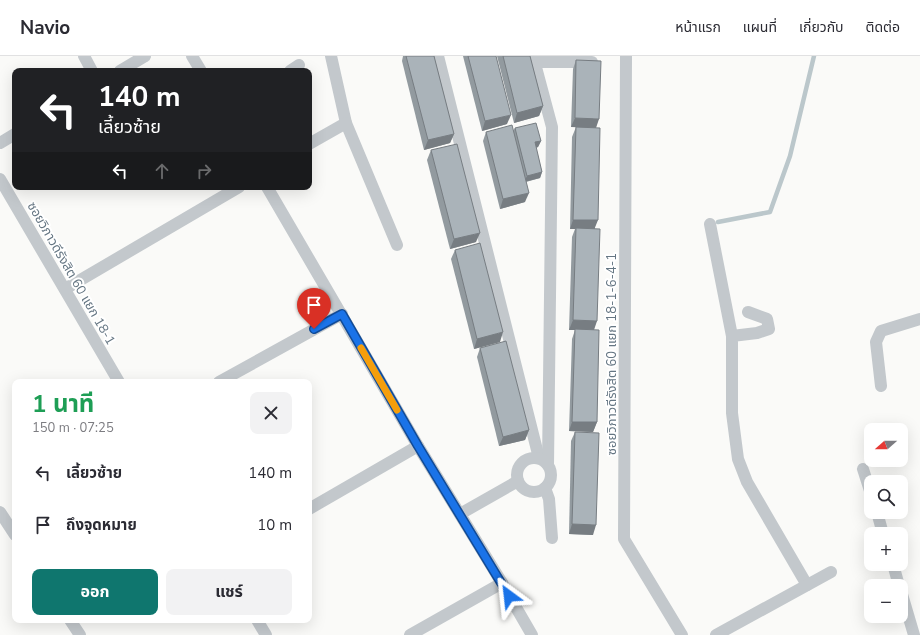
<!DOCTYPE html>
<html lang="th">
<head>
<meta charset="utf-8">
<style>
	body { margin:0; font-family:"Nunito Sans","Noto Sans Thai",sans-serif; background:#f2f2f3; color:#2b2b33; height:100vh; display:flex; flex-direction:column; font-size:15px; white-space:nowrap }
	* { box-sizing:border-box; margin:0 }
	p { font-size:13px; color:#7c7c81 }
	.icon { flex:none; width:22px; height:22px; fill:none; stroke:currentColor; stroke-width:2; stroke-linecap:round; stroke-linejoin:round }
	.map { position:relative; flex:1; overflow:hidden }
	.sheet { position:absolute; left:12px; top:323px; width:300px; height:244px; display:flex; flex-direction:column; background:#fff; border-radius:8px; box-shadow:0 4px 16px #0002 }
	.sheet>* { flex:none }
	.hud { position:absolute; left:12px; top:12px; width:300px; height:122px; border-radius:8px; box-shadow:0 4px 16px #0002; background:#202124; color:#fff; overflow:hidden }
	.needle { width:26px; rotate:249deg }
	.fabs { position:absolute; left:864px; top:367px; display:grid; gap:8px }
	.fabs a { display:grid; place-items:center; width:44px; height:44px; border-radius:8px; background:#fff; box-shadow:0 4px 16px #0002; font-size:20px }
	.pin { position:absolute; display:grid; place-items:center; width:34px; height:34px; color:#fff; margin:-41px -17px; border-radius:50% 50% 50% 0; rotate:-45deg; box-shadow:0 0 4px #0007 }
	.pin .icon { rotate:45deg }
	.me { position:absolute; width:44px; margin:-22px; rotate:330deg; stroke-linejoin:round; filter:drop-shadow(0 0 3px #0008) }
	.turn { display:flex; align-items:center; gap:14px; height:84px; padding:0 20px; font-size:18px }
	.turn .icon { width:52px; height:52px; stroke-width:2.5 }
	.turn b { display:block; font-size:28px; line-height:34px }
	.lanes { display:flex; align-items:center; height:38px; padding:0 20px; background:#0003; justify-content:center; gap:20px; direction:ltr }
	.lanes .off { opacity:.35 }
	.round { display:grid; place-items:center; flex:none; width:42px; height:42px; border-radius:8px; background:#f2f2f3 }
	.overview { display:flex; align-items:center; justify-content:space-between; height:68px; padding:0 20px }
	h1 { font-size:24px; font-weight:700; line-height:30px; color:#1e9e55 }
	.cta { display:flex; gap:8px; margin-top:auto; padding:8px 20px }
	.cta a { flex:1; height:46px; border-radius:8px; background:#0f766e; color:#fff; font-size:16px; font-weight:700; line-height:46px; text-align:center }
	.cta a+a { background:#f2f2f3; color:#2b2b33 }
	ul { padding:0; list-style:none }
	li { display:flex; align-items:center; gap:12px; height:52px; padding:0 20px }
	li div { flex:1 }
	li b { display:block; font-size:15px }
	li em { font-style:normal }
	header { display:flex; align-items:center; gap:24px; box-sizing:border-box; height:56px; padding:0 20px; background:#fff; border-bottom:1px solid #e1e1e2 }
	header strong { font-size:19px }
	nav { display:flex; gap:22px; margin-inline-start:auto; font-size:14px }
	.map>svg:first-child { display:block }
	.lines { fill:none; stroke-linecap:round; stroke-linejoin:round }
	.stream { stroke:#bbc7cb; stroke-width:4.5 }
	.minor { stroke:#c3c8cc; stroke-width:12 }
	.wall { fill:#929a9f }
	.shaded-wall { fill:#777d82 }
	.building { fill:#aab3b9; stroke:#777d82 }
	.route-casing { stroke:#114b97; stroke-width:10 }
	.route { stroke:#1a73e8; stroke-width:7 }
	.slow { stroke:#f59e0b; stroke-width:7 }
	.labels { text-anchor:middle; stroke-width:4; stroke-linejoin:round; paint-order:stroke }
	.street-label { font-size:13px; fill:#657683; stroke:#fff }
</style>
</head>
<body>
<header>
<strong>Navio</strong>
<nav><a>หน้าแรก</a><a>แผนที่</a><a>เกี่ยวกับ</a><a>ติดต่อ</a></nav>
</header>
<div class="map">
<svg width="920" height="579" viewBox="0 0 920 579">
	<rect width="100%" height="100%" fill="#fafaf8"/>
	<g class="lines">
		<path class="stream" d="M718,166l52,-10 20,-56 24,-100"/>
		<g class="minor">
			<path d="M84,0l8,15"/>
			<path d="M192,0l9,15"/>
			<path d="M331,0l15,67 51,122"/>
			<path d="M438,0l101,402"/>
			<path d="M533,0l19,71 -4,338"/>
			<path d="M626,0l-2,483 58,96"/>
			<path d="M535,6h57"/>
			<path d="M120,15l25,-15"/>
			<path d="M290,15l9,-6"/>
			<path d="M0,87l15,-9"/>
			<path d="M309,88l37,-21"/>
			<path d="M0,123l119,203"/>
			<path d="M267,131l151,259 84,137 30,52"/>
			<path d="M710,168l22,112"/>
			<path d="M65,233l174,-102"/>
			<path d="M748,256l19,7 2,10 -12,4 -25,3v77l6,46 9,23 60,103"/>
			<path d="M219,326l123,-68"/>
			<path d="M881,330l-5,-44 5,-11 39,-12"/>
			<circle cx="534" cy="419" r="17"/>
			<path d="M863,413l8,25"/>
			<path d="M545,432l4,11 3,39"/>
			<path d="M309,453l109,-63"/>
			<path d="M0,456l15,23"/>
			<path d="M877,456l6,22"/>
			<path d="M460,458l58,-33"/>
			<path d="M893,508l6,22"/>
			<path d="M901,535l13,44"/>
			<path d="M70,564l10,15"/>
			<path d="M257,564l9,15"/>
			<path d="M410,579l92,-52"/>
			<path d="M716,579l115,-63"/>
		</g>
	</g>
	<g class="wall">
		<path d="M403,0h31l20,78 -4,9 -26,7 -22,-89z"/>
		<path d="M463,0h33l11,68 -25,7z"/>
		<path d="M497,0h33l13,50 -4,10 -25,7z"/>
		<path d="M576,4l20,68 -2,202 3,92 -4,10 -24,-1 3,-92 3,-9h-6l3,-93 3,-8h-5l2,-92 4,-10h-5l2,-58z"/>
		<path d="M515,72l26,13 -3,6 -2,1 6,24 -2,6 -14,4 -1,20 -25,7 -17,-68 3,-9 27,-1z"/>
		<path d="M431,94l45,92 -26,7 -23,-89z"/>
		<path d="M455,194l45,92 -26,7 -23,-90z"/>
		<path d="M480,292l49,82 -4,10 -26,6 -22,-89z"/>
		<path d="M575,376l18,103 -24,-1 2,-93z"/>
	</g>
	<g class="shaded-wall">
		<path d="M543,50l-4,10 -25,7 3,-10z"/>
		<path d="M511,59l-4,9 -25,7 3,-10z"/>
		<path d="M575,62l24,1 -3,9 -25,-1z"/>
		<path d="M454,78l-4,9 -26,7 4,-10z"/>
		<path d="M541,85l-3,6 -6,2 3,-7z"/>
		<path d="M542,116l-2,6 -16,4 3,-6z"/>
		<path d="M529,137l-4,9 -25,7 3,-10z"/>
		<path d="M573,164h25l-4,10 -18,-2 -1,1h-5z"/>
		<path d="M480,177l-4,9 -26,7 4,-10z"/>
		<path d="M573,264l24,1 -3,9h-25z"/>
		<path d="M503,276l-3,10 -26,7 3,-10z"/>
		<path d="M572,366h25l-4,10 -24,-1z"/>
		<path d="M529,374l-4,10 -26,6 4,-9z"/>
		<path d="M572,468l24,1 -3,10 -24,-1z"/>
	</g>
	<g class="building">
		<path d="M406,0h28l20,78 -26,6z"/>
		<path d="M468,0h28l15,59 -26,6z"/>
		<path d="M503,0h27l13,50 -26,7z"/>
		<path d="M576,4l25,1 -2,58 -24,-1z"/>
		<path d="M536,67l5,18 -6,1 7,30 -15,4 -12,-48z"/>
		<path d="M512,69l17,68 -26,6 -17,-67z"/>
		<path d="M576,71l24,1 -2,92h-25z"/>
		<path d="M457,88l23,89 -26,6 -23,-89z"/>
		<path d="M576,172l24,1 -3,92 -24,-1z"/>
		<path d="M480,187l23,89 -26,7 -22,-89z"/>
		<path d="M575,273l24,1 -2,92h-25z"/>
		<path d="M506,285l23,89 -26,7 -23,-89z"/>
		<path d="M575,376l24,1 -3,92 -24,-1z"/>
	</g>
	<g class="lines">
		<g class="route-casing">
			<path id="route" d="M314,273l28,-15 76,132 91,150"/>
		</g>
		<use href="#route" class="route"/>
		<path class="slow" d="M361,292l36,62"/>
	</g>
	<g class="labels">
		<g class="street-label">
			<text transform="translate(72 217) rotate(60)" y="5">ซอยวิภาวดีรังสิต 60 แยก 18-1</text>
			<text transform="translate(611 298) rotate(-90)" y="5">ซอยวิภาวดีรังสิต 60 แยก 18-1-6-4-1</text>
		</g>
	</g>
</svg>
<div class="fabs">
<a><svg class="needle" viewBox="-14 -14 28 28"><path d="M0-13l5 13h-10z" fill="#e53935"/><path d="M0 13l5-13h-10z" fill="#7c7c81"/></svg></a>
<a><svg class="icon" aria-label="search" viewBox="0 0 24 24"><circle cx="10" cy="10" r="6"/><path d="M15 15l6 6"/></svg></a>
<a>+</a>
<a>−</a>
</div>
<div class="pin" style="left:314px;top:273px;background:#d93025"><svg class="icon" aria-label="arrive" viewBox="0 0 24 24"><path d="M6 21V4h12l-3 4 3 4H6"/></svg></div>
<svg class="me" style="left:509px;top:540px" viewBox="-20 -20 40 40"><path d="M0-17L14 15 0 8-14 15z" fill="#1a73e8" stroke="#fff" stroke-width="4"/></svg>
<div class="hud">
<div class="turn"><svg class="icon" aria-label="left" viewBox="0 0 24 24"><path d="M17 20v-9H6M10 6l-5 5 5 5"/></svg><div><b>140 m</b>เลี้ยวซ้าย</div></div>
<div class="lanes"><svg class="icon" aria-label="left" viewBox="0 0 24 24"><path d="M17 20v-9H6M10 6l-5 5 5 5"/></svg><svg class="icon off" aria-label="ahead" viewBox="0 0 24 24"><path d="M12 20V5M6 11l6-6 6 6"/></svg><svg class="icon off" aria-label="right" viewBox="0 0 24 24"><path d="M7 20v-9h11M14 6l5 5-5 5"/></svg></div>
</div>
<section class="sheet">
<div class="overview"><div><h1>1 นาที</h1><p>150 m · 07:25</p></div><a class="round"><svg class="icon" aria-label="close" viewBox="0 0 24 24"><path d="M6 6l12 12M18 6L6 18"/></svg></a></div>
<ul>
<li><svg class="icon" aria-label="left" viewBox="0 0 24 24"><path d="M17 20v-9H6M10 6l-5 5 5 5"/></svg><div><b>เลี้ยวซ้าย</b></div><em>140 m</em></li>
<li><svg class="icon" aria-label="arrive" viewBox="0 0 24 24"><path d="M6 21V4h12l-3 4 3 4H6"/></svg><div><b>ถึงจุดหมาย</b></div><em>10 m</em></li>
</ul>
<div class="cta"><a>ออก</a><a>แชร์</a></div>
</section>
</div>
</body>
</html>
